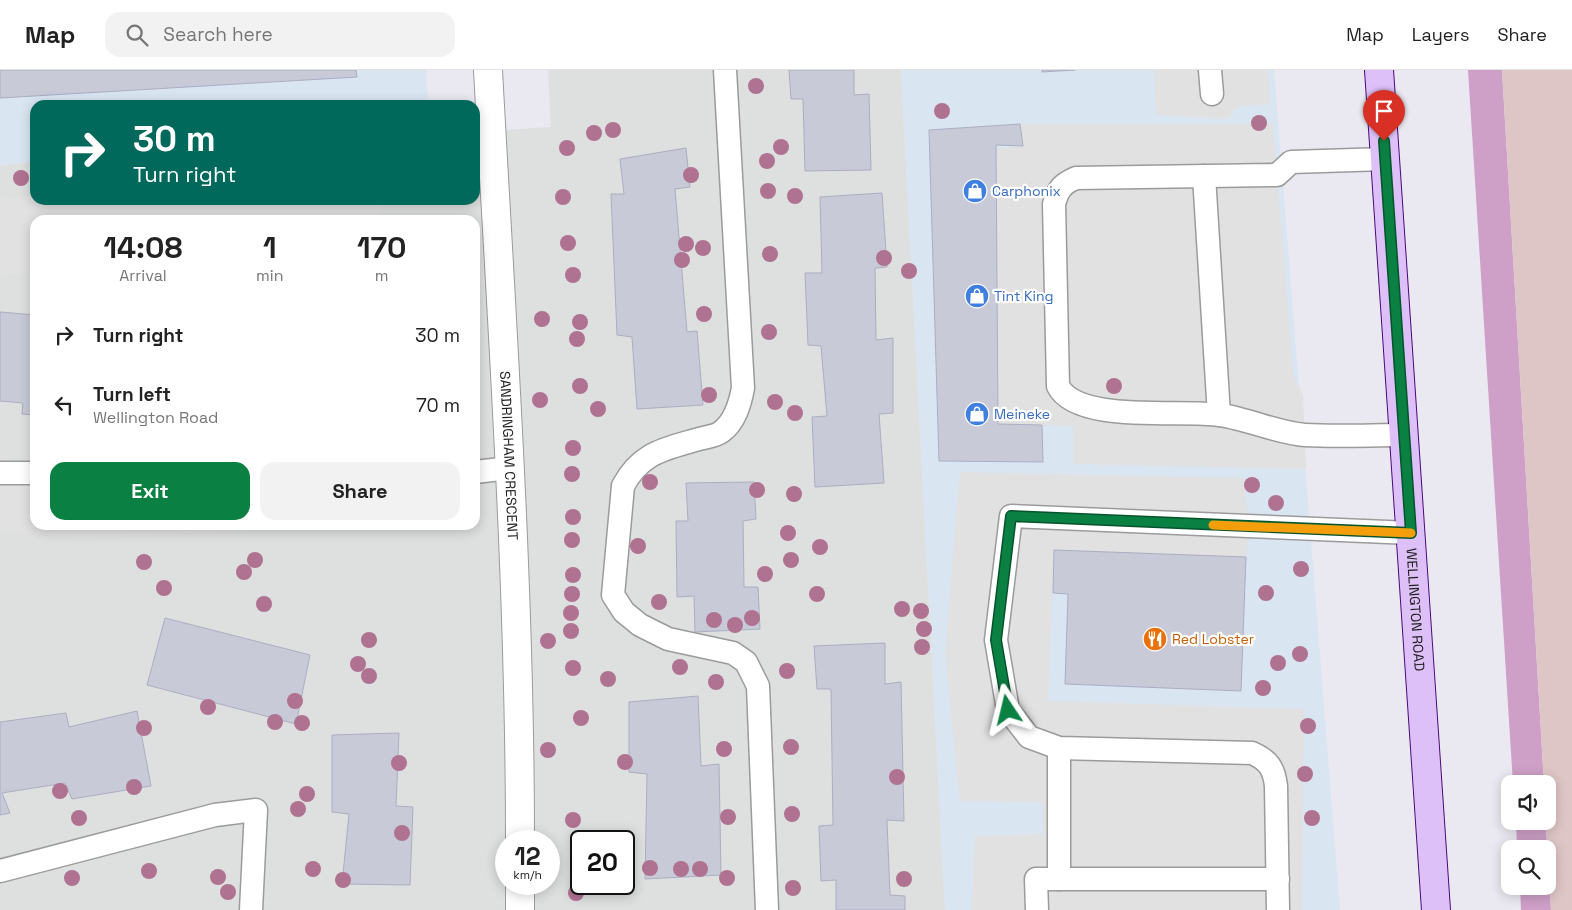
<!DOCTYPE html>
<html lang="en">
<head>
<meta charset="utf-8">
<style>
	body { margin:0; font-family:"Space Grotesk",sans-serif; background:#f2f2f2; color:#222; height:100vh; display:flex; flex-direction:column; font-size:19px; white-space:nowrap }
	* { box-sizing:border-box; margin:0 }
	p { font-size:16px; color:#767676 }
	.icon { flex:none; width:28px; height:28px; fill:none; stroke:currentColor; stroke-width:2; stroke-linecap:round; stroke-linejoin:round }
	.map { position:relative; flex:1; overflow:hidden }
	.sheet { position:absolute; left:30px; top:145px; width:450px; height:315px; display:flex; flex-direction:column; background:#fff; border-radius:15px; box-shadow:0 2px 12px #0003 }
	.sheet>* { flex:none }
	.hud { position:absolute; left:30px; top:30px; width:450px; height:105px; border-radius:15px; box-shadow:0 2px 12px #0003; background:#00695c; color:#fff; overflow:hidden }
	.buttons { position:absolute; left:1501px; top:705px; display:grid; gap:10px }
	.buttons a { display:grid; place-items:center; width:55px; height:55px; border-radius:10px; background:#fff; box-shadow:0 2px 12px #0003; font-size:25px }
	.speed { position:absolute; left:495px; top:760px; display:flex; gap:10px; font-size:25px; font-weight:700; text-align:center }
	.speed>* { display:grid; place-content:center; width:65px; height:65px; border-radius:50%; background:#fff; box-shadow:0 2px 12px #0003; line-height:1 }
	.speed small { font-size:12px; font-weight:400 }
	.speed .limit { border:2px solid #111; border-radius:8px; background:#fff; color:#111 }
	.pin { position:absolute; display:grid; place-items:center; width:42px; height:42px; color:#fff; margin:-51px -21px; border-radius:50% 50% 50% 0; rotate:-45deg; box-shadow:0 0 5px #0007 }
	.pin .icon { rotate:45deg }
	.me { position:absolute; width:55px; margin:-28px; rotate:350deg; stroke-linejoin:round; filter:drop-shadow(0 0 4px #0008) }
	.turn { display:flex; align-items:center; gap:18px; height:105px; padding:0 20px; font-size:22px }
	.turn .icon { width:65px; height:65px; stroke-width:2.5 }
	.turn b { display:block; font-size:35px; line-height:42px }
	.eta { display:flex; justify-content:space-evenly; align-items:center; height:85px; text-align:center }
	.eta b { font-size:30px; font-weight:700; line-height:35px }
	.primary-button { display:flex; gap:10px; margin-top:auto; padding:10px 20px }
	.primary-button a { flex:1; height:58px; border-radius:15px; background:#0b8043; color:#fff; font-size:20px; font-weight:700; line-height:58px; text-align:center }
	.primary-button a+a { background:#f2f2f2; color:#222 }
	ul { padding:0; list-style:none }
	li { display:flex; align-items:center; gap:15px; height:70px; padding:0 20px }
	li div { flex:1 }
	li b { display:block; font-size:19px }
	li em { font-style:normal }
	header { display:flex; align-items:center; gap:30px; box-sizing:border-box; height:70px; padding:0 25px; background:#fff; border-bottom:1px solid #e0e0e0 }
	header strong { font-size:24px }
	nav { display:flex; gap:28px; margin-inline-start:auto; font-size:18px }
	.search { width:350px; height:45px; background:#f2f2f2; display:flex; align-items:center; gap:12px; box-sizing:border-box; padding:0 18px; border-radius:15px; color:#767676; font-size:19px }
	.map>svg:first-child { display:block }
	.residential { fill:#dedfdf; fill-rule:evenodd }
	.commercial { fill:#d9e5f1 }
	.forest { fill:#ce9fc7 }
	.wetland { fill:#dec6c6 }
	.parking { fill:#e1e1e1 }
	.building { fill:#c9cad8; stroke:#abaec2 }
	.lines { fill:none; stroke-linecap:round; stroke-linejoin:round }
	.service-casing { stroke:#9b9b9b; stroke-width:25 }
	.minor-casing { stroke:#9b9b9b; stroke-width:30 }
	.secondary-casing { stroke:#480a77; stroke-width:30 }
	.service { stroke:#fff; stroke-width:22 }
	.minor { stroke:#fff; stroke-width:28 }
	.secondary { stroke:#ddc0f7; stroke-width:28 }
	.tree { fill:#af7291 }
	.route-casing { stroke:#07532c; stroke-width:12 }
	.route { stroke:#0b8043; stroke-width:9 }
	.slow { stroke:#f59e0b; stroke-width:9 }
	.labels { text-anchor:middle; stroke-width:4.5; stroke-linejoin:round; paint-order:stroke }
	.shop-label { font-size:14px; fill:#366cbe; stroke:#fff; text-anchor:start }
	.street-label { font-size:14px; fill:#212121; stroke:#fff }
	.food-label { font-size:14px; fill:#c56008; stroke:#fff; text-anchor:start }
</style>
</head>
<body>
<header>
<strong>Map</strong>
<div class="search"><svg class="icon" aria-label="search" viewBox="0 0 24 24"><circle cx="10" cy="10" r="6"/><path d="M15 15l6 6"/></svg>Search here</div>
<nav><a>Map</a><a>Layers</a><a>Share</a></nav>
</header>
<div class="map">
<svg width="1572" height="840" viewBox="0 0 1572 840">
	<rect width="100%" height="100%" fill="#eae9f1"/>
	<path class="residential" d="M548,0h353l44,840h-945v-745l35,-3v38h440v-68l76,-5zM35,150h440v305h-440zM506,771h43v43h-43zM581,771h43v43h-43z"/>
	<g class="commercial">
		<path d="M0,0h426l2,35h-393v57l-35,3z"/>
		<path d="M901,0h373l66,840h-395z"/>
	</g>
	<g class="forest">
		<path d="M1468,0h34l42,714h-31z"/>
		<path d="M1516,751h30l1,28h-30z"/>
		<path d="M1548,780l3,60h-30l-1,-24h28z"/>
	</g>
	<path class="wetland" d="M1502,0h70v840h-21l-5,-89 2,-37h-4z"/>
	<g class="parking">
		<path d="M1154,0h114l2,34 -32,2 -10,13 -72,-4z"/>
		<path d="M1020,54h253l20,250 10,21 3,74 -233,-5v-38l-75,-2 -2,-275 27,-3z"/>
		<path d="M35,126v4h345l2,20h-347v52l-35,3v-76z"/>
		<path d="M0,389l35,4v62h333l-289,13 -79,-7z"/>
		<path d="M960,402l283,6 7,50 -4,29 -192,-7 -6,151 256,8 -2,201h-330l3,-74 68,-2 -1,-32 -82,-1 -15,-148z"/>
	</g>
	<g class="building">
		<path d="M0,0h356l1,7 -357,21z"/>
		<path d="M789,0h65v25l15,-1 2,76 -66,1 -2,-72h-12z"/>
		<path d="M1042,0h33l-33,2z"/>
		<path d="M1020,54l3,22 -27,-1 2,279 44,1 1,37 -104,-1 -10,-331z"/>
		<path d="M686,78l4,39 -15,2 12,143 10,-1 6,74 -66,4 -5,-72 -15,-2 -6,-141h13l-4,-35z"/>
		<path d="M882,123l5,74 -12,1 1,72 17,-2v75l-14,1 5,69 -69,4 -3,-70 15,-1 -6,-70 -13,-1 -3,-72h17l-2,-76z"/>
		<path d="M0,242l35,3v100l-13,-1 1,-11 -23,-2z"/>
		<path d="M754,412l2,37 -13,2 1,66h14l2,42 -65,3 -1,-36 -17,1 -1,-76h12l-2,-38z"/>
		<path d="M1054,480l192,7 -5,134 -176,-7 3,-90 -15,-1z"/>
		<path d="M165,548l145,37 -14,69 -149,-39z"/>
		<path d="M885,573v41l16,-2 3,139 -17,-1 3,75 15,1v14h-69v-30l-15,1 -2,-55 14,-1 -2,-136h-14l-3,-43z"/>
		<path d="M698,626l3,70 18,-2 2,111 -76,4 2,-105 -18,-2v-70z"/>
		<path d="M137,641l14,75 -79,13 -7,-16 -63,10 8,20 -10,2v-93l66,-9 3,14z"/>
		<path d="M399,663l-3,73 17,1 -3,78 -68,-1 7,-70 -17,-2v-77z"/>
	</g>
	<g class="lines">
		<g class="service-casing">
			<g id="service">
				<path d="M725,0l18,318c-3,16 -8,34 -22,44 -5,4 -15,5 -22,7 -34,10 -58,13 -76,47l-10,109 11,17 16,13 28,14 65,14 13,9 12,24 9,224"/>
				<path d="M1210,0l2,24"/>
				<path d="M1385,89l-94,3 -14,13 -201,3c-14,6 -18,11 -22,26l4,182c19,38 125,23 162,29 29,4 57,18 85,20 33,2 66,0 99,0"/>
				<path d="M1204,106l15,239"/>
				<path d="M475,402l35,-4"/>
				<path d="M0,403h35"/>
				<path d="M0,801l215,-56 41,-5 -5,100"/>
				<path d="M1059,809v-131"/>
				<path d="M1037,840l-1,-31h242"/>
				<path d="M1278,840l-2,-124c-2,-18 -8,-26 -24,-33l-193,-5 -30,-11 -21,-27 -12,-70 15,-124 400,17"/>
			</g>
		</g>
		<g class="minor-casing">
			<g id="minor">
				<path id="s1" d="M488,0c14,257 32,514 32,771"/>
				<path d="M520,814v26"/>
			</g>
		</g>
		<g class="secondary-casing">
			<g id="secondary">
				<path id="s2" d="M1379,0l57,840"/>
			</g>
		</g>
		<use href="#service" class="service"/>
		<use href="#minor" class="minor"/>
		<use href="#secondary" class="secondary"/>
	</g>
	<g class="tree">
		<circle cx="756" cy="16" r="8"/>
		<circle cx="942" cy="41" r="8"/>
		<circle cx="1259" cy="53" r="8"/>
		<circle cx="613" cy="60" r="8"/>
		<circle cx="594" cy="63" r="8"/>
		<circle cx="781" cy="77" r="8"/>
		<circle cx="567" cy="78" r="8"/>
		<circle cx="767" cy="91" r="8"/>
		<circle cx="691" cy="105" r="8"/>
		<circle cx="21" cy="108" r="8"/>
		<circle cx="768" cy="121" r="8"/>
		<circle cx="795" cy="126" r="8"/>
		<circle cx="563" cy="127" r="8"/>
		<circle cx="568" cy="173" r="8"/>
		<circle cx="686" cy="174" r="8"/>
		<circle cx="703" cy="178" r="8"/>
		<circle cx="770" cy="184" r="8"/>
		<circle cx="884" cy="188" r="8"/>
		<circle cx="682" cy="190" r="8"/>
		<circle cx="909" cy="201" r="8"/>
		<circle cx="573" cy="205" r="8"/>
		<circle cx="704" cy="244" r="8"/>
		<circle cx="542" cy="249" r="8"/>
		<circle cx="580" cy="252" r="8"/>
		<circle cx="769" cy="262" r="8"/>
		<circle cx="577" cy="269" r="8"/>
		<circle cx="580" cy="316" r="8"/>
		<circle cx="1114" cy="316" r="8"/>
		<circle cx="709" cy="325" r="8"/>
		<circle cx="540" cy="330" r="8"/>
		<circle cx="775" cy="332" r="8"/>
		<circle cx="598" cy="339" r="8"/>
		<circle cx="795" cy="343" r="8"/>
		<circle cx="573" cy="378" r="8"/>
		<circle cx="572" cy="404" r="8"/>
		<circle cx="650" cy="412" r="8"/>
		<circle cx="1252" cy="415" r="8"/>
		<circle cx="757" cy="420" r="8"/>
		<circle cx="794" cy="424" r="8"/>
		<circle cx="1276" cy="433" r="8"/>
		<circle cx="573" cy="447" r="8"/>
		<circle cx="788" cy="463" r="8"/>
		<circle cx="572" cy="470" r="8"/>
		<circle cx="638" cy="476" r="8"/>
		<circle cx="820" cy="477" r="8"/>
		<circle cx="255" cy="490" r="8"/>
		<circle cx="791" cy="490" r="8"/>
		<circle cx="144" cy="492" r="8"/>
		<circle cx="1301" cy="499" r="8"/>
		<circle cx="244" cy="502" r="8"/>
		<circle cx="765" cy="504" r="8"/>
		<circle cx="573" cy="505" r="8"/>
		<circle cx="164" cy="518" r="8"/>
		<circle cx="1266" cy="523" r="8"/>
		<circle cx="572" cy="524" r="8"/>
		<circle cx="817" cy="524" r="8"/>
		<circle cx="659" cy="532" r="8"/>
		<circle cx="264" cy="534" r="8"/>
		<circle cx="902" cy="539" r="8"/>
		<circle cx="921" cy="541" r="8"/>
		<circle cx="571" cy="543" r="8"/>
		<circle cx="752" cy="548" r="8"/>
		<circle cx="714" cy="550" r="8"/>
		<circle cx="735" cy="555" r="8"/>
		<circle cx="924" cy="559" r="8"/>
		<circle cx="571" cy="561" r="8"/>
		<circle cx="369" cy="570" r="8"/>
		<circle cx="548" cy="571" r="8"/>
		<circle cx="922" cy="577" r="8"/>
		<circle cx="1300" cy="584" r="8"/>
		<circle cx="1278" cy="593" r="8"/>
		<circle cx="358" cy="594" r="8"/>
		<circle cx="680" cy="597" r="8"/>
		<circle cx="573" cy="598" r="8"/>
		<circle cx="787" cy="601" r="8"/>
		<circle cx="369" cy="606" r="8"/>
		<circle cx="608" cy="609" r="8"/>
		<circle cx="716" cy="612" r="8"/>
		<circle cx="1263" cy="618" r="8"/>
		<circle cx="295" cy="631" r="8"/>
		<circle cx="208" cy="637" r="8"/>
		<circle cx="581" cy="648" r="8"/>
		<circle cx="275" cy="652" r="8"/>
		<circle cx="302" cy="653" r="8"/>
		<circle cx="1308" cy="656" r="8"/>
		<circle cx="144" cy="658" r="8"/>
		<circle cx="791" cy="677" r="8"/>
		<circle cx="724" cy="679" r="8"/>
		<circle cx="548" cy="680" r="8"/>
		<circle cx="625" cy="692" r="8"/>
		<circle cx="399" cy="693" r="8"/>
		<circle cx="1305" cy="704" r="8"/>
		<circle cx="897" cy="707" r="8"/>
		<circle cx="134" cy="717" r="8"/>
		<circle cx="60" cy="721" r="8"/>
		<circle cx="307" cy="724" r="8"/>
		<circle cx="298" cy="739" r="8"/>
		<circle cx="792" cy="744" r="8"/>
		<circle cx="728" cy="747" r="8"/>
		<circle cx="79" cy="748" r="8"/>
		<circle cx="1312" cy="748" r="8"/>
		<circle cx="573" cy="750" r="8"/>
		<circle cx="402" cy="763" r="8"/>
		<circle cx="650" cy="798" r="8"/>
		<circle cx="313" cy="799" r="8"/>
		<circle cx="681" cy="799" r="8"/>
		<circle cx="700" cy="799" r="8"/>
		<circle cx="149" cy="801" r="8"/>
		<circle cx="218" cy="807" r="8"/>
		<circle cx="72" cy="808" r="8"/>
		<circle cx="727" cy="808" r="8"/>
		<circle cx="904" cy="809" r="8"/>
		<circle cx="343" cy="810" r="8"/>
		<circle cx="793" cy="818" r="8"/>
		<circle cx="228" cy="822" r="8"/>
		<circle cx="576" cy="823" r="8"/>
	</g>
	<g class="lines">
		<g class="route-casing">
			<path id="route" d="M1008,640l-12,-70 15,-124 400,17 -27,-392"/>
		</g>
		<use href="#route" class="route"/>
		<path class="slow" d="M1213,455l198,8"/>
	</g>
	<defs>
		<g id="shop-disc" transform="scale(1.25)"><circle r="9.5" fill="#3f7fe0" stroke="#fff"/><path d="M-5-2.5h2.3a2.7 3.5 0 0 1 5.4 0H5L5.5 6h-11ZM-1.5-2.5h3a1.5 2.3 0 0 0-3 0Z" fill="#fff"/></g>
		<g id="restaurant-disc" transform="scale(1.25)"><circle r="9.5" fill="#e8710a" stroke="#fff"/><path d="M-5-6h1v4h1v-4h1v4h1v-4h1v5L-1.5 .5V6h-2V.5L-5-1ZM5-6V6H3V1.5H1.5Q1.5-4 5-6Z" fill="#fff"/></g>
	</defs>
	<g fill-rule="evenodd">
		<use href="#shop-disc" x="975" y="121"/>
		<use href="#shop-disc" x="977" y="226"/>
		<use href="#shop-disc" x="977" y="344"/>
		<use href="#restaurant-disc" x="1155" y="569"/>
	</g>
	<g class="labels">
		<g class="shop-label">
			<text x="992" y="126">Carphonix</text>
			<text x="994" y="231">Tint King</text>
			<text x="994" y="349">Meineke</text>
		</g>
		<g class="street-label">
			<text dy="5" stroke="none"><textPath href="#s1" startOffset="386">SANDRINGHAM CRESCENT</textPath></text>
			<text dy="5" stroke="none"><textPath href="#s2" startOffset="541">WELLINGTON ROAD</textPath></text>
		</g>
		<g class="food-label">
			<text x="1172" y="574">Red Lobster</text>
		</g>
	</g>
</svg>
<div class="buttons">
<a><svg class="icon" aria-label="sound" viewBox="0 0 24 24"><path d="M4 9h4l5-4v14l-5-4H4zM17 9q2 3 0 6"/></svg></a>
<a><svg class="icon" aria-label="search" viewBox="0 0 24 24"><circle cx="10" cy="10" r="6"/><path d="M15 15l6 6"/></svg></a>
</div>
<div class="speed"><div>12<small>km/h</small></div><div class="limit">20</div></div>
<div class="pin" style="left:1384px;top:71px;background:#d93025"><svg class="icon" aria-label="arrive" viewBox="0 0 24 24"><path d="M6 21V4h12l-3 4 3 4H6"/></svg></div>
<svg class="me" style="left:1008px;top:640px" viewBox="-20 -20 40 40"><path d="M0-17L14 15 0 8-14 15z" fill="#0b8043" stroke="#fff" stroke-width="4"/></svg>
<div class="hud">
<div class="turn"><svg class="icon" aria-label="right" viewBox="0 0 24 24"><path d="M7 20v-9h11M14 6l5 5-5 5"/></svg><div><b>30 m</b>Turn right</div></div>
</div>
<section class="sheet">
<div class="eta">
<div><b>14:08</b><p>Arrival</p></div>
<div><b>1</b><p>min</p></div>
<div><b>170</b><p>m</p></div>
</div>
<ul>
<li><svg class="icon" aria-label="right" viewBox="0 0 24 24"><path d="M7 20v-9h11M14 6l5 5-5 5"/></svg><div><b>Turn right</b></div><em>30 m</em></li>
<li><svg class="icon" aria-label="left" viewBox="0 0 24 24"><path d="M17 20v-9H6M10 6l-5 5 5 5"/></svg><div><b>Turn left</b><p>Wellington Road</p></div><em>70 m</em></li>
</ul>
<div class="primary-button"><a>Exit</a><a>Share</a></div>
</section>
</div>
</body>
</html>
